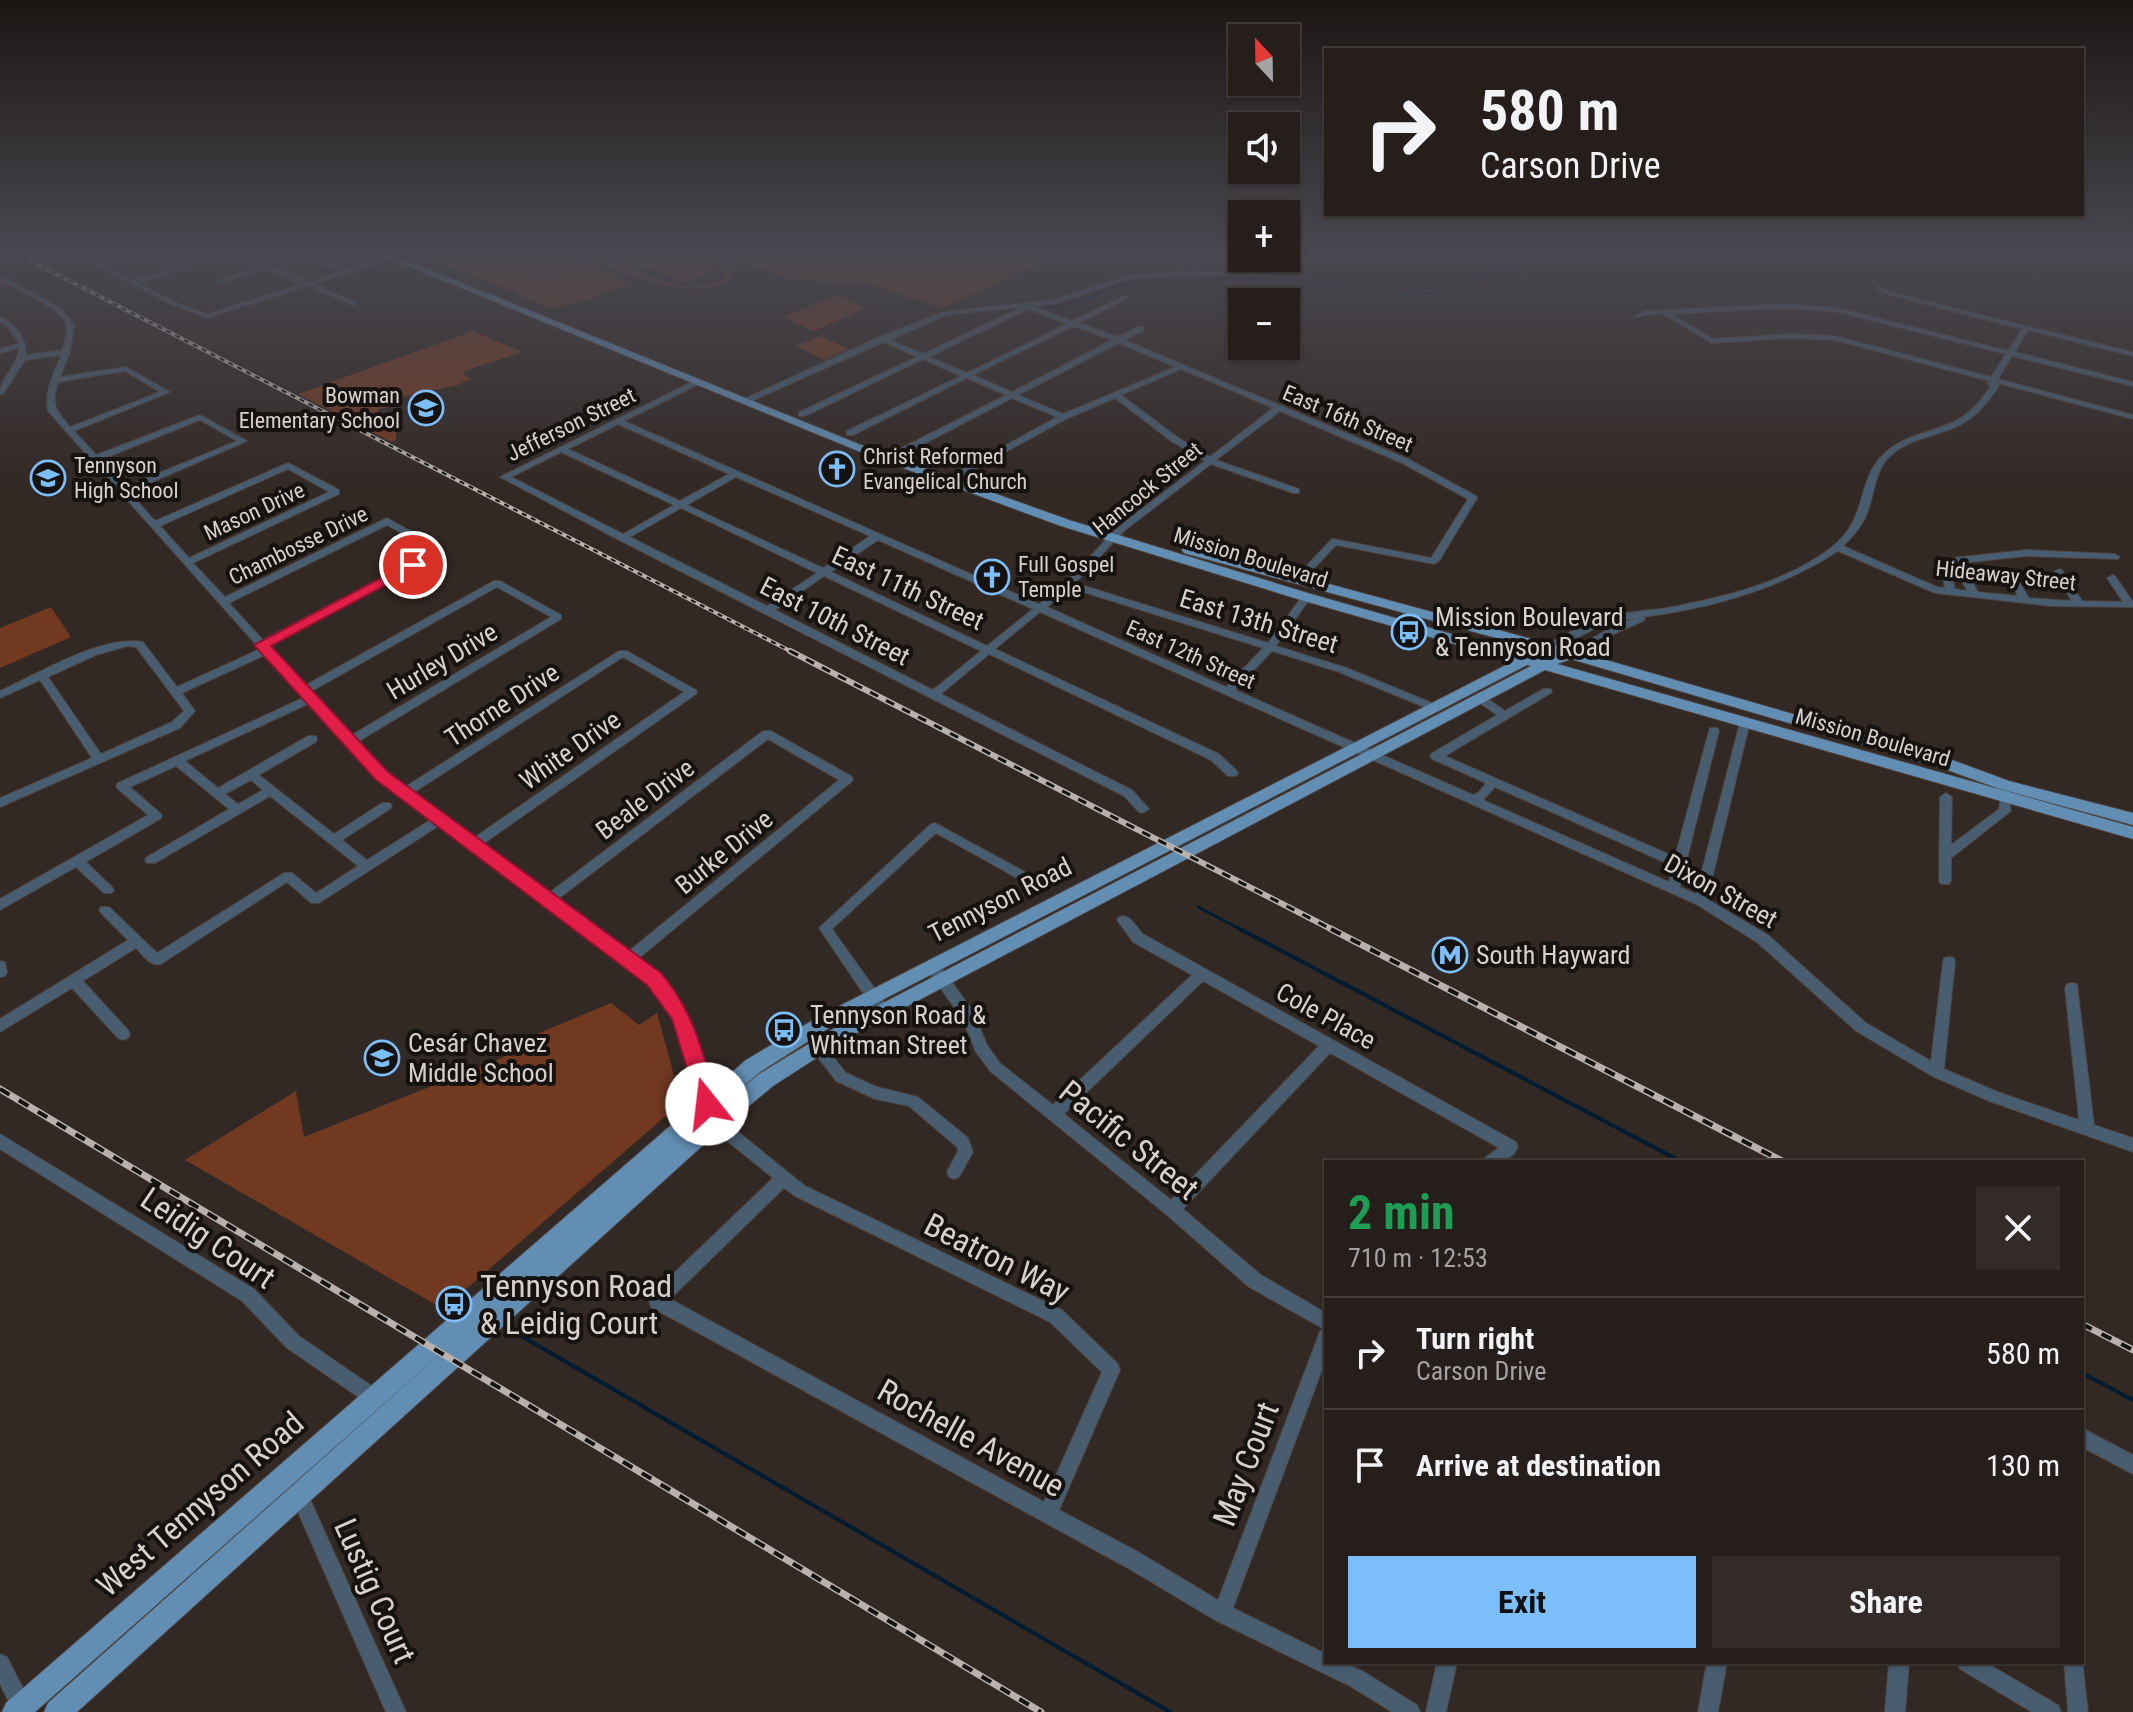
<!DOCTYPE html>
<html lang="en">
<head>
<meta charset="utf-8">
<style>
	body { margin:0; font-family:"Roboto Condensed",sans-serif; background:#322b28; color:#f1f3f6; height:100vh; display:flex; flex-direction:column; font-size:30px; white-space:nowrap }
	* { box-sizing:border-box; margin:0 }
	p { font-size:26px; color:#a4a2a3 }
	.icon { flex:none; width:44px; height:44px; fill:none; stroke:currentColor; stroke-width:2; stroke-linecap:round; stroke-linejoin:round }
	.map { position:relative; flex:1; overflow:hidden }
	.sheet { position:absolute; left:1324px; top:1160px; width:760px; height:504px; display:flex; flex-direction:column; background:#261e1b; border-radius:0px; box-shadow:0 2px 6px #0004,0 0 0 2px #423c3a }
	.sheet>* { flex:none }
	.guide { position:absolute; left:1324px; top:48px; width:760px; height:168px; border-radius:0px; box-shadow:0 2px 6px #0004,0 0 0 2px #423c3a; background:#261e1b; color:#f1f3f6; overflow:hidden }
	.needle { width:52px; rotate:338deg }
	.fabs { position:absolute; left:1228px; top:24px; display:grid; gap:16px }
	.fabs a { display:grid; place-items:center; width:72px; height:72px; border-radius:0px; background:#261e1b; box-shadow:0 2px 6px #0004,0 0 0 2px #423c3a; font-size:40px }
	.pin { position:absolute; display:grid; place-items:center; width:68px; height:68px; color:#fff; margin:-34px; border:4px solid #fff; border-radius:50%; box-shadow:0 2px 8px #0007 }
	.me { position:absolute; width:88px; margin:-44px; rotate:344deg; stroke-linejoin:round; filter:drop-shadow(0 0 6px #0008) }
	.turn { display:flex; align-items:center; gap:28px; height:168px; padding:0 24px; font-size:36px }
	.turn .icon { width:104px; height:104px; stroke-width:2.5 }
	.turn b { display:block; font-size:56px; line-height:68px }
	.round { display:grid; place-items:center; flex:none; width:84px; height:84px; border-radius:0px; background:#322b28 }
	.overview { display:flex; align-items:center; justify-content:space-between; height:136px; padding:0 24px }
	h1 { font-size:48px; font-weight:700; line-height:60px; color:#1e9e55 }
	.cta { display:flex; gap:16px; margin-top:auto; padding:16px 24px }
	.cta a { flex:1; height:92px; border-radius:0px; background:#7cbef9; color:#111; font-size:32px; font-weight:700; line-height:92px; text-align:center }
	.cta a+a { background:#322b28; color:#f1f3f6 }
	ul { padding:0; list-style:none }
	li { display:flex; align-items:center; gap:24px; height:112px; padding:0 24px; border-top:2px solid #423c3a }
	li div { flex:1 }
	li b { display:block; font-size:30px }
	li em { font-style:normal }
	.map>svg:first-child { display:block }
	.green { fill:#723921 }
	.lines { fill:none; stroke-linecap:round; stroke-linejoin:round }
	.stream-far2 { stroke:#011b30; stroke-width:2 }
	.stream-far1 { stroke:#011b30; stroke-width:3 }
	.stream { stroke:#011b30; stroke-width:4 }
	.minor-casing { stroke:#4c433f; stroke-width:2 }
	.major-casing { stroke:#4c433f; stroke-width:2 }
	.minor { fill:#485d70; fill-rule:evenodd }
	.major { fill:#638eb4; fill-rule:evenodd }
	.rail-far2-casing { stroke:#b8b1ae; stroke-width:4 }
	.rail-far1-casing { stroke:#b8b1ae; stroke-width:6 }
	.rail-casing { stroke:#b8b1ae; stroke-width:7 }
	.rail-far2 { stroke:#161210; stroke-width:2; stroke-dasharray:5; stroke-linecap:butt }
	.rail-far1 { stroke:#161210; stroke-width:3; stroke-dasharray:9; stroke-linecap:butt }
	.rail { stroke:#161210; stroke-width:4; stroke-dasharray:11; stroke-linecap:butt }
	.route { fill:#e11d48; stroke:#92132f; stroke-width:2 }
	.labels { text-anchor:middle; stroke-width:8; stroke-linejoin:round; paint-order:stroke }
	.far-poi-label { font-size:22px; fill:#d7d0cd; stroke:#161210; text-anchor:start }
	.far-street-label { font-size:22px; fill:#d7d0cd; stroke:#161210 }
	.street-label { font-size:26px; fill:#d7d0cd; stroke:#161210 }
	.poi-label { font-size:26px; fill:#d7d0cd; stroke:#161210; text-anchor:start }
	.near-street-label { font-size:32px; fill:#d7d0cd; stroke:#161210 }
	.near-poi-label { font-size:32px; fill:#d7d0cd; stroke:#161210; text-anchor:start }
</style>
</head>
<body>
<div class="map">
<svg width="2133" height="1712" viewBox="0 0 2133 1712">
	<rect width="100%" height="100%" fill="#322824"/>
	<g class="green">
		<path d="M413,253h187l-4,3 8,3 3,-6h8l-2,7 4,3c33,13 75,37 108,13l2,-5 -7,-6 -32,-12c14,0 41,4 47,19 -26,41 -113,-1 -146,-14l-81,32z"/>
		<path d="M637,253h40l42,15 -32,14 -65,-23z"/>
		<path d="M719,253h295l33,8 -105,47 -78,-25 -9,-2 -7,4 -59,-7z"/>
		<path d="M575,265l21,3 34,15 -42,17 -37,8 -41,-17z"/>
		<path d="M837,295l29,13 -52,23 -31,-14z"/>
		<path d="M473,331l50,21 -59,19v4l8,3 -14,7 -64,14v7l-16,3 1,9 10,-2 2,11h5v13l-5,2 -93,-48z"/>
		<path d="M820,336l28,13 -24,11 -29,-14z"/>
		<path d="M51,607l20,30 -71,31v-40z"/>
		<path d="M611,1003l28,22 18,-12 22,81 -3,13 -233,202 -258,-149 111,-69 8,46 198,-79 18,-17z"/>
	</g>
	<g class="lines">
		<g class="stream-far2">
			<path d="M1294,281l46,5"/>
			<path d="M1403,295l64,-6 13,-15 67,-21"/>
			<path d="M1046,307c32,0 59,-20 90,-26 45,-9 92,-3 137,-1"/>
		</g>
		<path class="stream-far1" d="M1198,907l46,24"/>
		<g class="stream">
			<path d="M1240,929l442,233"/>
			<path d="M511,1330l659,382"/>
			<path d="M2082,1373l51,27"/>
		</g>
		<g class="minor-casing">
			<g id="minor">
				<path d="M71,253h9l53,27 53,-15v2l-48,16 39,20 30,11 95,-30 -37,-16 -44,16h-4v-2l43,-16 -27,-13h9l67,29 30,-10 -22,-11 -1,-1 6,-7h7l-6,7 23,10 53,-17 8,1 -93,30 42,19v2h-4l-44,-19 -101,32 -34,-13z"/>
				<path d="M1294,253h6l1,4 -12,11 -24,8 -73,-1 -62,4 -74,24 -24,3 40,15 52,-25h4v2l-49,25 39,14 19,-10h6v4l-19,9 284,119 68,37 1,2 -38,63 -5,3 -98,-19 -36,38h-6v-4l37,-39 3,-1 97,19 37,-59 -66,-36 -122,-52 -64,49 83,29v4h-6l-82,-29 -87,67 -49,52 193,60 35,-48h6l2,2 -35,49 71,22 90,37 1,2 -1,2h-8l-90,-37 -67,-21 -37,39 238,105 5,-2 8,-10 -54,-24 -2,-3 2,-3 65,-38 -20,-14 -1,-2 1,-2h8l20,14 38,-22h8l1,2 -1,2 -106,63 230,101 34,-126 1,-3h8l1,3 -39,156 16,7 44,-172 1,-3h8l1,3 -43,177 61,36 98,88 65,38 12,-99 1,-4 5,-1 5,1 1,4 -11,107 54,23 81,28 -14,-132 2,-4 5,-1 5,1 17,141 39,13v14l-144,-51 -57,-25 -76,-45 -98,-88 -62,-39 -656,-292 -45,37 224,105 17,16 2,3 -2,3h-8l-17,-16 -222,-106 -48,40 191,96 17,19 -6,4 -4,-1 -15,-16 -505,-256 -119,-63 196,-97h3v4l-75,37 415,183 27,-22 52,-55 87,-66 -34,-20 -56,-43 -49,21 -105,57 -7,-2 103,-57 -45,-19 -110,57h-6v-4l110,-56 -39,-17 -114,57h-6v-4l114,-55 -38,-17 -118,57h-6v-4l118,-55 -33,-15 -137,61 -7,-2 139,-64 64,-25 110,-12 76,-25 63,-4 73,1 20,-6 10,-9zM1022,307l-99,47 -33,-14 56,-25zM1028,309l39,15 -100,49 -38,-16zM1073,326l39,14 -100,52 -39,-17zM1119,343l56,24 -112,47 -45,-19zM1181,369l92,39 -63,49 -33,-20 -56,-42zM618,424l111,50 -49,27 -112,-52zM561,452l113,53 -51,29 -112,-57zM736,477l134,59 -47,32 -136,-63zM681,508l136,65 -50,33 -137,-69zM878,540l155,69 -46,37 -156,-74zM824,576l157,75 -48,39 -158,-80zM1070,588l193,60 -37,39 -179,-80zM1495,787l178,79 -4,16 -186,-82z"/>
				<path d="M0,276l60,32 14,16 -4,28 -10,25 66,-10 44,25 -96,39 22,24 104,-40 47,26 -118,51 26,29 133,-58 51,27v4l-146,69 32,34 162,-79 56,31v4l-175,93 36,40 190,-105h6l61,34v4l-205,124 30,30 19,14 214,-136h8l69,39 1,2 -1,2 -213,150 66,49 214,-162h8l80,45 2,3 -2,3 -212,176 31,28 17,28 34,104 84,68 257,124 56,54 2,6 -61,140 81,43 78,47 100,-263 2,-6 4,-2 -75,-42 -82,-72 -177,-144 -14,-19 -14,-34 -29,-40 -2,-4 2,-4 5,-1 5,1 30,41 14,34 13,18 53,42 139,-130 -59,-33 -16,-22 2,-3c11,-4 17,10 24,17l373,208 2,5c-7,15 -20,15 -34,15l2,-5 13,-9 -169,-95 -147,156 78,66 65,38v46l-93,249 93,46v8h17l21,10 53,33 3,7h-28l-42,-26 -135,-66 -89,-53 -475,-260 -2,-6 2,-6 122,-117 -63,-51 -34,-108 -16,-25 -23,-22 -197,-147 -121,78h-8l-24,-21 -126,82c-11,3 -18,-9 -25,-16l-53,33 45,49 2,4 -2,4 -5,2 -5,-2 -46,-50 -72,44v-13l128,-79 -27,-27 -2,-3 2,-3h8l48,46 127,-80h8l24,20 42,-27 -88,-70 -115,67h-8l-2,-3 2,-3 82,-48 -53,-43 -46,21 30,26 2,3 -2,3 -74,43 26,25 2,3 -2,3h-8l-28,-26 -76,43v-11l148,-84 -30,-26 -2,-3 2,-3 185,-85 -38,-43 -83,38 13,18 -15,17 -180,79v-9l92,-40 -52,-78 -40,18v-7c37,-17 103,-57 143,-49l34,45 83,-38 -212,-238c-4,-20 6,-38 13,-56l-36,5 -22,34h-3c0,-17 18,-28 19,-46l-19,5v-4l19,-6 -12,-17 -7,-4v-5c15,7 27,21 26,38l36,-5c2,-7 7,-19 4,-26 -6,-17 -50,-35 -66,-43zM125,371l35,21 -90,35c-15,-18 -19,-21 -12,-45zM200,420l37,21 -112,46 -25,-27zM288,469l41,23 -140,66 -29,-32zM387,525l46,26 -170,89 -34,-37zM497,587l54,30 -201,119 -40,-44zM128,646l8,1 48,64 -12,11 -71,32 -53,-77 48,-22zM623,657l61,35 -210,146 -61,-45zM308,704l51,57 19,18 54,40 -65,41 -25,-20 48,-31 2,-3 -2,-3h-8l-48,31 -75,-59 57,-33 1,-3 -1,-3h-8l-90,52 -33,-27zM768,739l71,41 -210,171 -71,-52zM251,780l12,10 -25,14 -13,-10zM1203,981l116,65 -148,154 -107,-86zM784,1188l11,8 255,126 52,50 -58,130 -374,-203z"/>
				<path d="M1879,286l14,7 240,59v4l-105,-26 -13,22 118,30v4l-121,-30 -14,23 135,36v4l-136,-36 2,3c-11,16 -22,30 -39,39 -24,12 -53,13 -73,34 -12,14 -13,35 -19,52 -5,14 -14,25 -25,35l94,41 8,1 -5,-23 12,-7 74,-8 89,4 5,3 -2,2 -92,-3 -72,8 -4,2 5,23 12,2 -10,-19 5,-3 5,3 11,20 40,4 -11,-19 5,-3 3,1 14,23 43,3 -18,-29 5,-3 3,1 20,31 41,1 -16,-24 5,-3 3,1 18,26v5l-82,-1 -116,-13 -97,-42c-58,38 -126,57 -195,66l2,2 -2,2 -25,11 -44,24h-8l-1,-2 45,-26 25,-10 -35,8 -47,24h-8v-4c18,-10 36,-21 55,-27 22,-7 45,-8 67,-11 56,-11 119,-25 165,-61 37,-29 24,-69 53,-94 20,-19 48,-20 72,-33 15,-8 24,-20 34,-34l-4,-2 2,-3 -154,-41 -46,-2 -77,5 -49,-29 -17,1 -12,3v-2l11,-5 142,-7 50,4 171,43 14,-22 -133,-34 -12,-6 -1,-1zM1787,308l50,4 169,42 -15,23 -156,-41 -46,-2 -76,5 -41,-25z"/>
				<path d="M1946,793l6,4 -1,48 48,-36 2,-14h8l2,16 -60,47v23l-2,3h-8l-2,-3 1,-84z"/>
				<path d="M935,823l90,49 11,15 -2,3c-9,3 -12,-5 -17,-12l-81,-45 -104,96 56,78 2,4 -2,4 -5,2 -5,-2 -59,-87 112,-104z"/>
				<path d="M0,961l5,1 2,10 -2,4 -5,1z"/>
				<path d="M817,1041l5,2 24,30 31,14 41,10 50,41 5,14 -14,25 -5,2 -5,-2 -2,-5 11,-21 -1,-4 -48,-41 -34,-7 -39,-18 -26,-34 2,-4z"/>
				<path d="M0,1134l254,155 45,47 80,55 2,6 -2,6 -6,2 -6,-2 -80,-55 -45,-47 -242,-152z"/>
				<path d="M2082,1428l51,27v19l-51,-27z"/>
				<path d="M299,1485l6,3 101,224h-20l-96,-218 3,-6z"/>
				<path d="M0,1654l7,3 28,55h-21l-14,-28z"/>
				<path d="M2082,1658l6,54h-20l-4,-50h18z"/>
				<path d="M1437,1662h20l-11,50h-20z"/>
				<path d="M1707,1662h20l-9,50h-20z"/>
				<path d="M1889,1662h20l-4,50h-20z"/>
				<path d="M1957,1662h28l73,43 3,7h-29l-72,-43z"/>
			</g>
		</g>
		<g class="major-casing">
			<path id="major" d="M376,253h12l488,198 193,69 242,74 214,61 12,-6 -353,-96 -2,-3 2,-3h8l362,98 398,115 57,21 124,32v12l-133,-36 -58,-21 -371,-109 -14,5 576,163v12l-588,-169 -698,368 -74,48 -51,42 -645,584h-33l4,-9 408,-363 -421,372h-33l4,-9 740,-643 74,-44 694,-355 -213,-61 -240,-74 -193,-71zM1550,653l6,2 -13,5 -4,-1zM1527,665l4,1 -696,362 -76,46 -34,28 35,-30 72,-46z"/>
		</g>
		<use href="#minor" class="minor"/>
		<use href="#major" class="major"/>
		<g class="rail-far2-casing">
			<path id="rail-far2" d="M15,253l779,400"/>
		</g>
		<g class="rail-far1-casing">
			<path id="rail-far1" d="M790,651l545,280"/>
		</g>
		<g class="rail-casing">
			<g id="rail">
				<path d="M1331,929l453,233"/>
				<path d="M0,1089l1041,623"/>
				<path d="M2082,1324l51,26"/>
			</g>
		</g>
		<use href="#rail-far2" class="rail-far2"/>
		<use href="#rail-far1" class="rail-far1"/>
		<use href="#rail" class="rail"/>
	</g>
	<linearGradient id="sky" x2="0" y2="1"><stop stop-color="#1c1614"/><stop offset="0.51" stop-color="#494850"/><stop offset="1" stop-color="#494850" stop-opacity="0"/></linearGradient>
	<rect width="2133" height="493" fill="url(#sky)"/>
	<path class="route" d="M413,561l5,1v6l-147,78 117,126 273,201c33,38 43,84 57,131l-3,7 -8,3 -7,-3 -28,-92 -25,-34 -271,-205 -122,-135z"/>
	<defs>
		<g id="school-ring" transform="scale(1.8)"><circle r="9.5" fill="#161210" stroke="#7cbef9" stroke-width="1.5"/><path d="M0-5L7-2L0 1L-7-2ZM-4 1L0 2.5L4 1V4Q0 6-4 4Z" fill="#7cbef9"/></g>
		<g id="church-ring" transform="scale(1.8)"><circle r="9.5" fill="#161210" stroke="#7cbef9" stroke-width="1.5"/><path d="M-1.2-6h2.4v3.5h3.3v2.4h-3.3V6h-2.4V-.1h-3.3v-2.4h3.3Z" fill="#7cbef9"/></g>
		<g id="bus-ring" transform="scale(1.8)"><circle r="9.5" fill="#161210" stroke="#7cbef9" stroke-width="1.5"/><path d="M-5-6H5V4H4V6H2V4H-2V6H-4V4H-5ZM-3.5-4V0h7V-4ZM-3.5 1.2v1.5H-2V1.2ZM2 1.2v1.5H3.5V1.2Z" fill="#7cbef9"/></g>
		<g id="metro-ring" transform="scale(1.8)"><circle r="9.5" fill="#161210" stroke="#7cbef9" stroke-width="1.5"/><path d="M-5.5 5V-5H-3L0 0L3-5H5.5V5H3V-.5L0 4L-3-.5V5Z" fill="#7cbef9"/></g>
	</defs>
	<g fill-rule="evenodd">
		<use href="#school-ring" x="426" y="408"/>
		<use href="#church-ring" x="837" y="469"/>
		<use href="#school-ring" x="48" y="478"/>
		<use href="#church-ring" x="992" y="577"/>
		<use href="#bus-ring" x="1409" y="632"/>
		<use href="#metro-ring" x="1450" y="955"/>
		<use href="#bus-ring" x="784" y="1030"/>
		<use href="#school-ring" x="382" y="1058"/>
		<use href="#bus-ring" x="454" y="1304"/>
	</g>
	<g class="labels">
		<g class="far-poi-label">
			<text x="400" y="403" text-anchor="end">Bowman<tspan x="400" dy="25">Elementary School</tspan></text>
			<text x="863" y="464">Christ Reformed<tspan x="863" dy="25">Evangelical Church</tspan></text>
			<text x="74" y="473">Tennyson<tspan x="74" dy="25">High School</tspan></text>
			<text x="1018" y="572">Full Gospel<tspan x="1018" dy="25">Temple</tspan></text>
		</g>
		<g class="far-street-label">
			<text transform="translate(1348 418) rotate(23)" y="8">East 16th Street</text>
			<text transform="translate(571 424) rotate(-26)" y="8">Jefferson Street</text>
			<text transform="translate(1147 488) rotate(-39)" y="8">Hancock Street</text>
			<text transform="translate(254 511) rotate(-25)" y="8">Mason Drive</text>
			<text transform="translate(298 545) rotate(-26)" y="8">Chambosse Drive</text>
			<text transform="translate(1251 557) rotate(17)" y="8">Mission Boulevard</text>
			<text transform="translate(2006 575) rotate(6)" y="8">Hideaway Street</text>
			<text transform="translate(1191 654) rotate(24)" y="8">East 12th Street</text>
			<text transform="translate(1873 737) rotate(16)" y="8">Mission Boulevard</text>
		</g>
		<g class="street-label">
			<text transform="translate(908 588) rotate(25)" y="9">East 11th Street</text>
			<text transform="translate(835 621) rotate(27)" y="9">East 10th Street</text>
			<text transform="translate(1259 621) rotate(17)" y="9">East 13th Street</text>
			<text transform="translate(442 661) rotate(-31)" y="9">Hurley Drive</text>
			<text transform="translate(502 705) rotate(-33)" y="9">Thorne Drive</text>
			<text transform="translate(570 750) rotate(-35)" y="9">White Drive</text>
			<text transform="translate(645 799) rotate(-37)" y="9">Beale Drive</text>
			<text transform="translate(724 852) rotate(-39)" y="9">Burke Drive</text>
			<text transform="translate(1721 891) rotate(29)" y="9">Dixon Street</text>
			<text transform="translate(1000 900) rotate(-27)" y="9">Tennyson Road</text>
			<text transform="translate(1326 1016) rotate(29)" y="9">Cole Place</text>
		</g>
		<g class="poi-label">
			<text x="1435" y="626">Mission Boulevard<tspan x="1435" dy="30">&amp; Tennyson Road</tspan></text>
			<text x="1476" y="964">South Hayward</text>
			<text x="810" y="1024">Tennyson Road &amp;<tspan x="810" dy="30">Whitman Street</tspan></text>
			<text x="408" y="1052">Cesár Chavez<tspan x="408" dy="30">Middle School</tspan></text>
		</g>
		<g class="near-street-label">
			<text transform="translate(1129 1140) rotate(39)" y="11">Pacific Street</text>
			<text transform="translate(208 1238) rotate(34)" y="11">Leidig Court</text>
			<text transform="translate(997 1258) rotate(27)" y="11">Beatron Way</text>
			<text transform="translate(971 1438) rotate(29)" y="11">Rochelle Avenue</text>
			<text transform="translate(1246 1464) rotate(-69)" y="11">May Court</text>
			<text transform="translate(200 1504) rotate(-41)" y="11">West Tennyson Road</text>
			<text transform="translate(375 1591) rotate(66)" y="11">Lustig Court</text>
		</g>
		<g class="near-poi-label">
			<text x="480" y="1297">Tennyson Road<tspan x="480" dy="37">&amp; Leidig Court</tspan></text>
		</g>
	</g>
</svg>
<div class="fabs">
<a><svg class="needle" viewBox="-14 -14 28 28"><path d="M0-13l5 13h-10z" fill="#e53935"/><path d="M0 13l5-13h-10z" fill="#a4a2a3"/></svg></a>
<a><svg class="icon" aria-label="sound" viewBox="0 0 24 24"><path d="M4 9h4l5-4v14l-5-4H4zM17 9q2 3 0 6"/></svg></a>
<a>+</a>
<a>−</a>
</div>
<div class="pin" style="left:413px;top:565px;background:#d93025"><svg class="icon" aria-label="arrive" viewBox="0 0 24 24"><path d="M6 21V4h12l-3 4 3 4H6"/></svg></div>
<svg class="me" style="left:707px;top:1104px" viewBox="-20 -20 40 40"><circle r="19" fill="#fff"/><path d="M0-13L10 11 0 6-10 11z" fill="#e11d48"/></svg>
<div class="guide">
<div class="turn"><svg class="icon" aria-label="right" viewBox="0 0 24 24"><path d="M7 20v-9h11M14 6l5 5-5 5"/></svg><div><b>580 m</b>Carson Drive</div></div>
</div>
<section class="sheet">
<div class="overview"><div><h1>2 min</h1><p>710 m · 12:53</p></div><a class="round"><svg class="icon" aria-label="close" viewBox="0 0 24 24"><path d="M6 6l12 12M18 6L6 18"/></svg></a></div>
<ul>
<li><svg class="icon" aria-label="right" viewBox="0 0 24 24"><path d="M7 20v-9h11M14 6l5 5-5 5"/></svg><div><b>Turn right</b><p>Carson Drive</p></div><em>580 m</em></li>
<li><svg class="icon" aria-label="arrive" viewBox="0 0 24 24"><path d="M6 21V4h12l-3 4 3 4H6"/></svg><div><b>Arrive at destination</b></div><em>130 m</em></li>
</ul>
<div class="cta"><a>Exit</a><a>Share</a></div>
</section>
</div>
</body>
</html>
